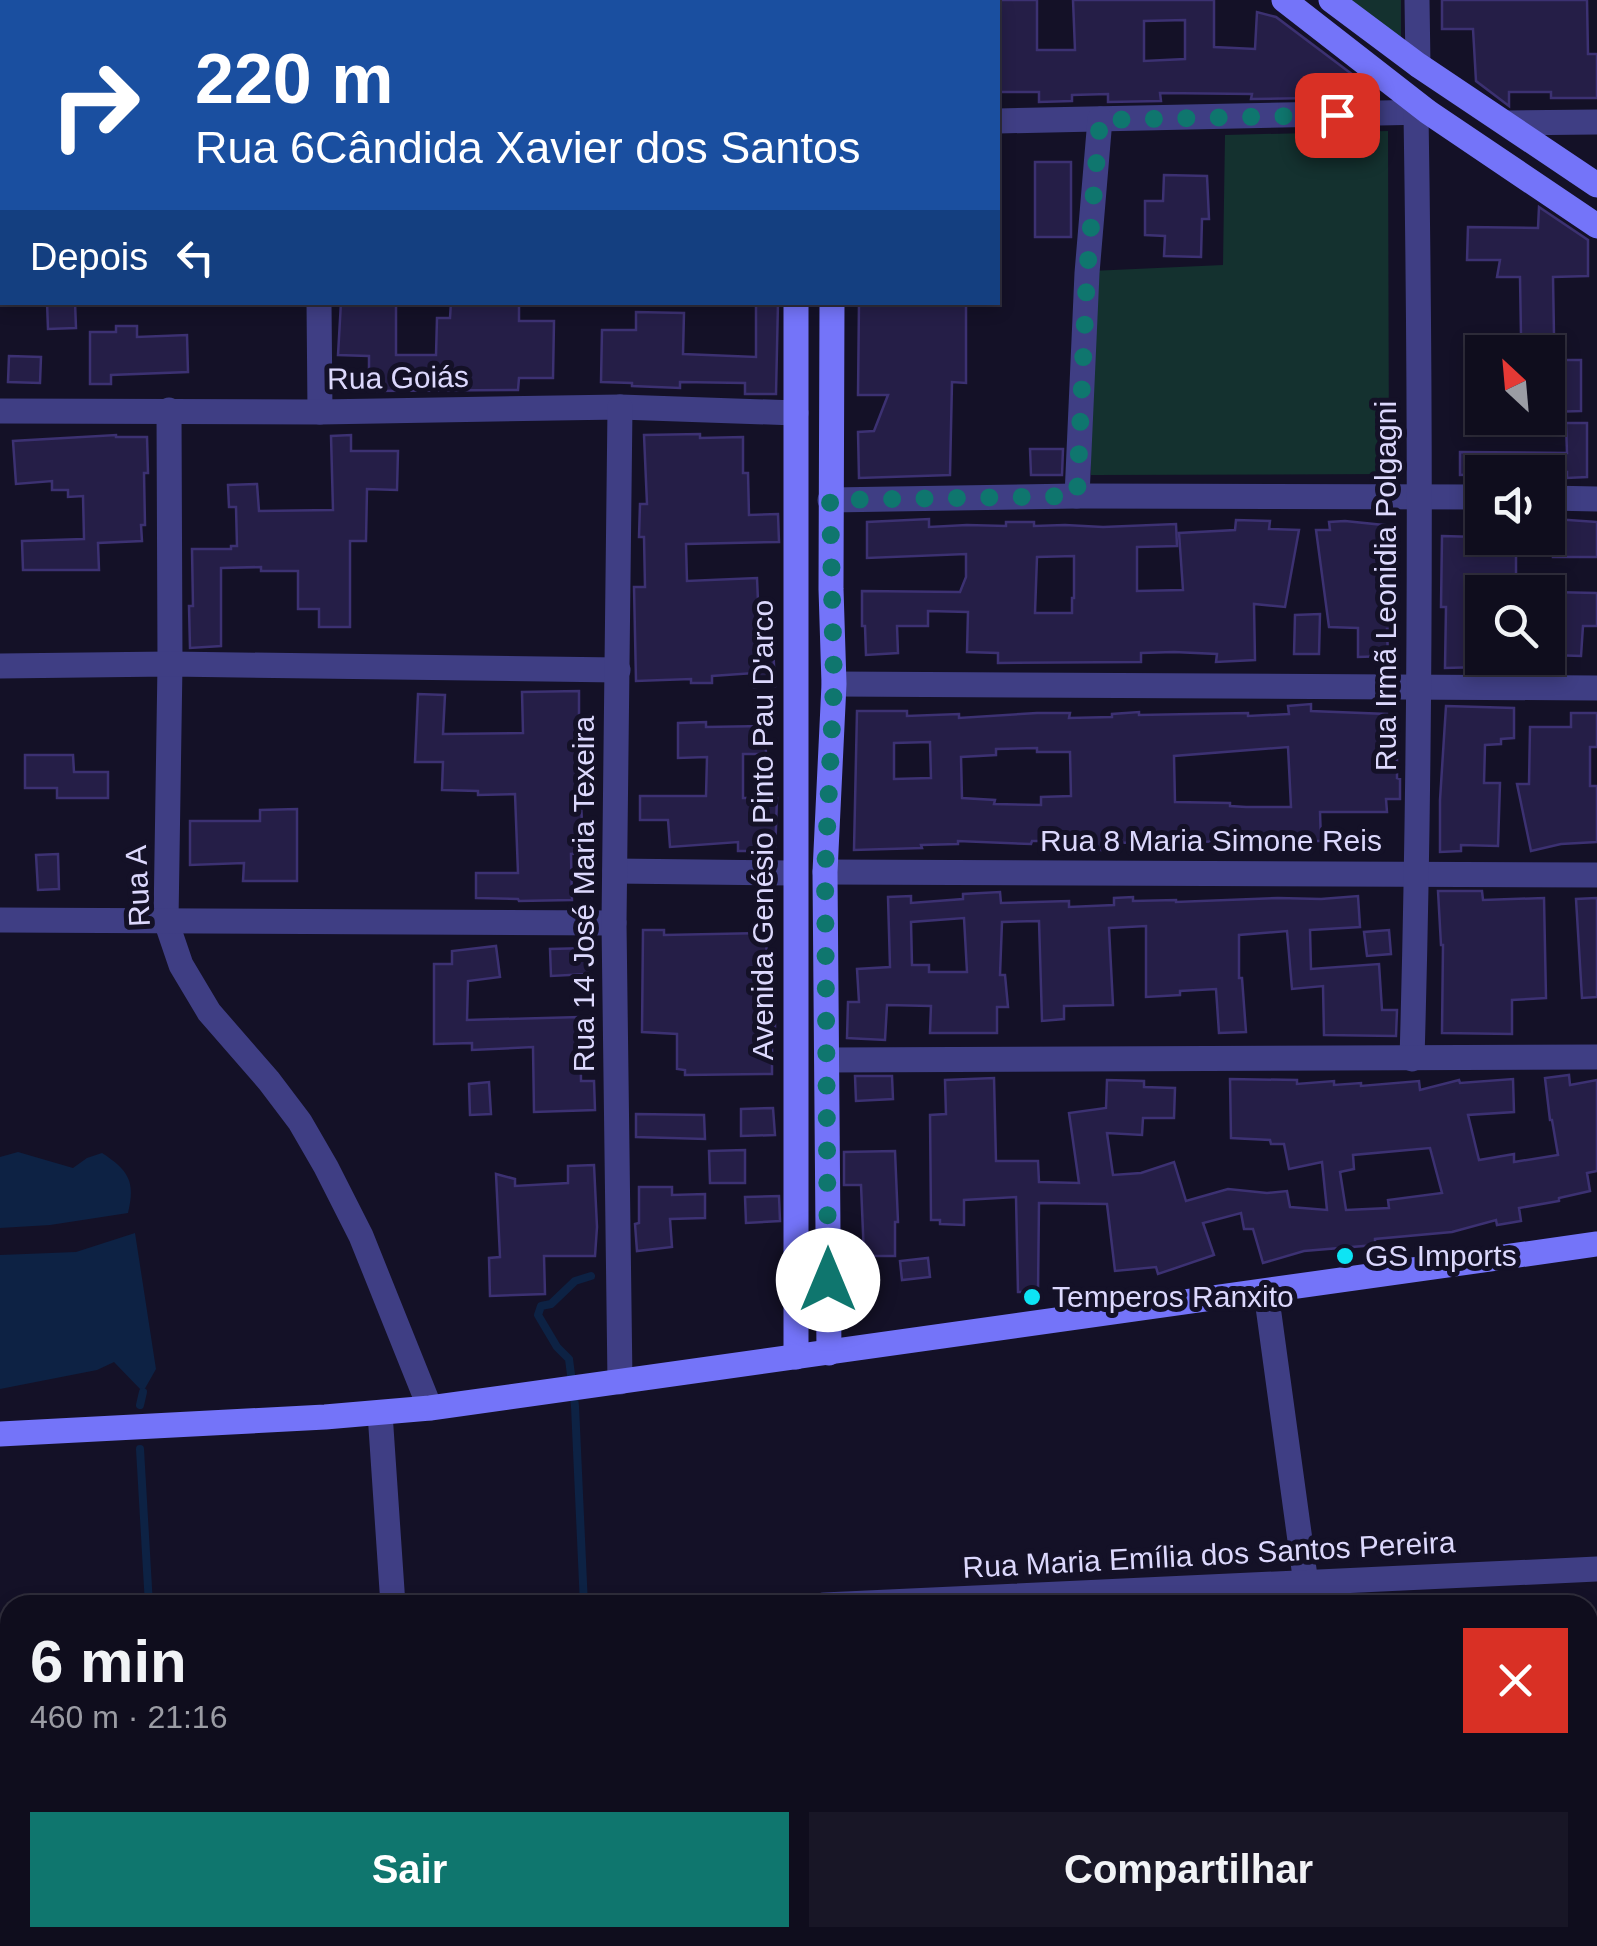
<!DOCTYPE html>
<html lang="pt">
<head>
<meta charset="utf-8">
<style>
	body { margin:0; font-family:Helvetica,sans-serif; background:#181626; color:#f1f3f6; height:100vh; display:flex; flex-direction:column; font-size:38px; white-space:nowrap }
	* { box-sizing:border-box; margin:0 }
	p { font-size:32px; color:#9b9ca4 }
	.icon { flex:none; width:55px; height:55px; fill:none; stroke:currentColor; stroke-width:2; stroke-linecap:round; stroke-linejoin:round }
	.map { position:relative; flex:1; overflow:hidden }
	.sheet { position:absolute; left:0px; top:1595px; width:1598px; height:352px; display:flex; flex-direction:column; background:#0f0d1d; border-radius:30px 30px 0 0; box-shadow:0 5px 15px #0003,0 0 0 2px #2f2d3b }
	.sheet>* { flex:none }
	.banner { position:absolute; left:0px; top:0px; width:1000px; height:305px; box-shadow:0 5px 15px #0003,0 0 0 2px #2f2d3b; background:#1a4fa0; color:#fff; overflow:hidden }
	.needle { width:65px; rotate:334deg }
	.buttons { position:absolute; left:1465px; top:335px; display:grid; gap:20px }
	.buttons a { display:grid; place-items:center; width:100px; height:100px; border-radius:0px; background:#0f0d1d; box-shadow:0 5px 15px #0003,0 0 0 2px #2f2d3b; font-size:50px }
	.pin { position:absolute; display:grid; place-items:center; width:85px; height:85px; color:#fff; margin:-42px; border-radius:20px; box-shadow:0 5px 15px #0006 }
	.me { position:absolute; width:110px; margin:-55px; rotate:0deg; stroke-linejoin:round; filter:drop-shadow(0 0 8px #0008) }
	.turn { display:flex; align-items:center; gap:35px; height:210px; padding:0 30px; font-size:45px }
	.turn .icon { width:130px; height:130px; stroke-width:2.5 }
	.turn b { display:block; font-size:70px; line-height:85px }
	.then { display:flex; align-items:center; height:95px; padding:0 30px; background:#0003; gap:20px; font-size:38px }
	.round { display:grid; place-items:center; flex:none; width:105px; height:105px; border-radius:0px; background:#181626 }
	.headline { display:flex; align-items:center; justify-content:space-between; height:170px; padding:0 30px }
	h1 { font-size:60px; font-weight:700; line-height:75px }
	.cta { display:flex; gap:20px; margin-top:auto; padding:20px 30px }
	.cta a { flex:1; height:115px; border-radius:0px; background:#0f766e; color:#fff; font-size:40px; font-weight:700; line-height:115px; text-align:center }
	.cta a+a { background:#181626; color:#f1f3f6 }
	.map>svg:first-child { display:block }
	.green { fill:#14312f }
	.water { fill:#0d2244 }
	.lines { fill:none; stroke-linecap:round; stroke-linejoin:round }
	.stream { stroke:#0d2244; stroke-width:8 }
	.building { fill:#251e47; stroke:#3c3172; stroke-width:2.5; fill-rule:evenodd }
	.street { stroke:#3f3e84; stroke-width:25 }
	.secondary { stroke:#7474f9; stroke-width:25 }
	.route { stroke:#0f766e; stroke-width:18; stroke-dasharray:0 32.4 }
	.poi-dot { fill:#0de4f4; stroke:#141127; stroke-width:4 }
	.labels { text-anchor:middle; stroke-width:10; stroke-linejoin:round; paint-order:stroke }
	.street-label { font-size:30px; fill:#dcd8fd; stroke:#141127 }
	.poi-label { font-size:30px; fill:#dcd8fd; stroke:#141127; text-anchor:start }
</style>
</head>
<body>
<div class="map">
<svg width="1597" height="1946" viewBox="0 0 1597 1946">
	<rect width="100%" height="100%" fill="#141127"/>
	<g class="green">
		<path d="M1349,0h52v39z"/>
		<path d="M1388,131l1,343 -298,1v-204l132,-6 2,-130z"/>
	</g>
	<g class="water">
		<path d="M18,1152l55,16 14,-10 15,-5c26,17 34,28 26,60l-78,12 -50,3v-71z"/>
		<path d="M135,1233l21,136 -13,23 -29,-30 -17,8 -97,19v-134l76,-3z"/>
	</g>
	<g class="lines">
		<g class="stream">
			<path d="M140,1405l3,-13"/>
			<path d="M140,1449l9,156"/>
			<path d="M584,1605l-9,-199 -6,-47 -12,-12 -19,-32 3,-9 10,-2 24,-23 16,-5"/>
			<path d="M166,1938v8"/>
			<path d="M600,1938v8"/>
		</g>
	</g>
	<g class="building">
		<path d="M998,0h39v50h38l-2,-50h141v47l41,2 2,-37 19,5 97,73 -2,7 -120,2 1,-5 -92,-1 1,8 -53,1v-8l-36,1v6l-33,1v-10h-41zM1185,20v39l-41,2v-40z"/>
		<path d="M1442,0h145l1,54h9v44h-46v-6h-42v14l-33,-25 -3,-52h-31z"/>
		<rect x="1035" y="162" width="36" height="75"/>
		<path d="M1164,175l43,1 2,43h-7l-1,38 -37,-1 1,-20 -20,-1v-34h18z"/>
		<path d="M1539,207l49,33v36l-35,1 1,58 -33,1 -1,-59h-23l3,-17h-33l1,-33 70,1z"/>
		<path d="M47,302h28l1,26 -28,1z"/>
		<path d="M341,302h55v53h40l1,-37h13l1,-16h68v19h35l-1,57h-34l-1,12 -149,1v-35l-31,-1z"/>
		<path d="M756,302h22l-2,92h-31v-11l-65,-1v6l-48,-2v-3l-31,-1 1,-52h34v-18l48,1 -1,41 73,3z"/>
		<path d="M859,302h107v81l-14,-1 -2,93 -91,3 -1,-46 16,-1 14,-36h-30z"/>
		<path d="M116,326h21v11l50,-2 1,37 -77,3v9h-21v-52h26z"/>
		<path d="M9,356l32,1 -1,26 -32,-1z"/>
		<path d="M1548,360h33v51l-33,1z"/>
		<path d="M1566,423h21v54l-20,1v-6l-107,3v-23l107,1z"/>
		<path d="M700,434v4l43,-1v36h5l1,42 29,-1 1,28 -93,2 1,37 70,-3 2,46 15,-1 -1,22 2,41 -21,1v-14l-42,3v7h-21v-4l-55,2 -2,-94h11l-1,-50h-5l1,-33h7l-3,-69z"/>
		<path d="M116,435v2h31l1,36h-4l1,52h-4l1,16 -44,2 1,27h-76l-1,-29 62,-2 -1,-43 -15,1v-7h-16v-9l-36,3 -3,-43z"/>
		<path d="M351,435v16h47l-1,39 -30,-1 -1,52h-16v86h-31v-18h-21v-38h-37v-4l-40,1v78l-31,2 -1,-42h4l-1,-57h39v-3h6l-1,-39h-7l-1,-22 29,-1 2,27 74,-1 -2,-74z"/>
		<path d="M1030,449h33l-1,26h-31z"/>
		<path d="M929,519v8l38,-2 39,1v-4h28v4l31,-1 38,2 73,-3 1,22 -40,1v44l46,-1 -4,-57 56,-3 1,-10 34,1 -1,8 30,1 -14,77 -31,-3 1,56 -39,2 1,-8 -43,-2 -33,1v9l-143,1v-10l-31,-1 1,-40 -40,-1v15h-31l1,27 -32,2 -1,-29h-3v-35l98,1 6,-15v-23l-99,4v-36zM1074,556v42h-2v15h-37l2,-56z"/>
		<path d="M1554,519l43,3v35h-44z"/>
		<path d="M1345,521l48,5 2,26h-5l-2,39h9l-1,38h-9l1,27 -30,1v-29l-29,-1 -13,-97h14l-1,-8z"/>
		<path d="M1442,536l74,2v51l-34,1v77l-37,1 1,-61h-5z"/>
		<path d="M1550,592l47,1v33h-14l-2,30 -31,-1z"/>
		<path d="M1320,614l-1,40h-25l1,-39z"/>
		<path d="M579,691v41h6v73h-4l3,48 -13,1 1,46 -53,1 -1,-2 -42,-1v-25h42l-3,-79 -37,1v-4l-36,-1 1,-28h-28l3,-68 27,1 -2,39 80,-1 -1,-41z"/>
		<path d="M1311,704v7l76,3 -1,30h11v34l3,1v20h-14l1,13h-67l1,29h-39v3h-25v-3l-153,2v7h-33v-9h-39l-1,3 -73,-3v3l-37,1 1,3 -68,2 3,-139h50v5l52,-2v4l78,-5h33l-1,5 43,-1v-3l27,-2v3l109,-2v3l41,-2 -1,-8zM930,742l1,36 -37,1v-36zM1288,747l3,60h-45l-16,-1v-3l-55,-1 -1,-46zM1037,748v4h33l1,44 -30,1v8l-47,-1 1,-4 -33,-2 -1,-41 35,-2v-6z"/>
		<path d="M1446,706l68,2v30l-13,1v5l-16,1 -1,38h16l-2,63 -37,-1v6l-21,1v-52z"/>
		<path d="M1571,713h26v34h-7v39h7v56l-36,2 -30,7 -14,-67h12l1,-57h41z"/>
		<path d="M706,722v5l59,-1 1,28h-23v44h34l-2,57h-19v-4h-18v-9l-68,5 -2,-27h-28v-24h66l1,-39 -29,1v-35z"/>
		<path d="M25,755h48l1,17h34v26h-51v-10h-32z"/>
		<path d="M297,809v72h-54l1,-18 -54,2v-44h70v-11z"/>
		<path d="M58,854l1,35 -21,1 -2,-35z"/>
		<path d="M1438,891h44l1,9 61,-2 2,100 -34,2v34l-70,-1 1,-88h-2z"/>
		<path d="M1000,892l1,11 68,-2v6l45,-2v-7l19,-1v4l43,-1v2l102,-4 43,1 37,-3 2,31 -50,3 1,39 68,-5 3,46h15l-1,26 -72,-1 -1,-49 -31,3 -5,-58 -48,4v43h3l4,54 -27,1 -3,-44 -36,2v4l-34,2v-71l-37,2 4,77 -49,1v13l-22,2 -3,-100 -37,1 -2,53h5l3,32h-11v26h-67l1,-27 -44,-1 -2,35 -38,-2 1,-36h11l-2,-33 33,-2 -2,-70 23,-1v7l52,-4v-5zM964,918l3,54h-38v-7h-17l-1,-43z"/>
		<path d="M1597,898v99l-15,1 -6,-99z"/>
		<path d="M643,930h21v5l102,-2 1,35h6v20l2,1v50h-3v35l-87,1v-5l-8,-1v-35l-35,-2z"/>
		<path d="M1389,930l2,24 -24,2 -3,-24z"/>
		<path d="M496,946l4,31 -32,4 -1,39 113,-3 1,64h13l1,29 -61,2 -1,-65 -61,3v-7l-38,1v-80h18v-13z"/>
		<path d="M587,948l1,26 -37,2 -1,-27z"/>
		<path d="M1569,1075l1,10 27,-5v91l-10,2 3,18 -31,7v3l-40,7 2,13 -24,4 -1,-5 -44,12 -77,7v6l-71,6 -41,12 -10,-34h-9l-3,-16 -38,10 11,32 -56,19 -2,-7 -41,4 -8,-67 -68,-1 -1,89h-20l-2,-95 -52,3v25l-24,-1v-4h-9l-1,-105 16,-1 -1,-34 49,-2 2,83h42l1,21 40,1 -10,-70 37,-5 1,-28 37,1v6l31,1 -1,30h-31l-1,17 -35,-2 6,42 28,-2 33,-11 12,39 42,-12 39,4 20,-2 3,16 37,3 -5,-48 -33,7 -5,-25h-13l-1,-4 -39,-2 -1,-59 67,1v4l37,-3v4l27,-2v3l58,-5 1,9 39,-10 1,3 53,-4 1,33 -46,3 11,45 35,-6v8l44,-7 -6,-35h-2l-5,-42zM1430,1148l12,45 -54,7 1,8 -43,2 -6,-38 14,-3 -1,-14z"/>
		<path d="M855,1076h37l1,23 -37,2z"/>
		<path d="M489,1082l2,32 -21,1 -1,-31z"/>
		<path d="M773,1108l2,27 -34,1v-27z"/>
		<path d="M636,1114l68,1 1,24 -69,-2z"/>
		<path d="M745,1150v33h-35l-1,-32z"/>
		<path d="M895,1151l3,71h-3v34h-31l-3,-71h-17v-33z"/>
		<path d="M594,1165l3,62 -2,29h-51l1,38 -55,2 -1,-38 11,-1 -4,-83 19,5v7l53,-3v-17z"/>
		<path d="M639,1187h33v8l33,-1v24l-35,1 2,28 -35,4 -2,-27 4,-1z"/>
		<path d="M779,1196l1,25 -34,2 -1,-26z"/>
		<path d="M928,1258l2,19 -28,3 -2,-19z"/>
	</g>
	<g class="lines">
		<g class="street">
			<path d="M317,0v2"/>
			<path d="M1417,0l1,65"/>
			<path d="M998,121l430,-9"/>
			<path d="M1507,123l90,-1"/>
			<path d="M0,151h2"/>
			<path d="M319,302l1,110"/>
			<path d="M169,410l1,254 -4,257 15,44 28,47 60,69 31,41 26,45 35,69 69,172"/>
			<path d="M0,411l320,1 300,-5 176,6"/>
			<path d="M1077,496l10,-223 13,-154"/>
			<path d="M1548,498l49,1"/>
			<path d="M830,500l247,-4 405,1"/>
			<path d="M0,666l170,-2 448,6"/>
			<path d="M834,684l763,4"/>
			<path d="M615,871l180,2"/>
			<path d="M825,872l772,3"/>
			<path d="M0,920l614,3"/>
			<path d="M1412,1059c9,-316 9,-630 4,-946"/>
			<path d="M827,1060l770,-3"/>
			<path d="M1266,1292l40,292 1,21"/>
			<path d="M620,1382l-6,-459 6,-516"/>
			<path d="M380,1413l13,192"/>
			<path d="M824,1605l773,-36"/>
			<path d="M0,1647h10"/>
			<path d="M1588,1799h9"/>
			<path d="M0,1879h10"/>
			<path d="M411,1938l1,8"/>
			<path d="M1319,1938l1,8"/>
		</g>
		<g class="secondary">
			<path d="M794,0v2"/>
			<path d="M830,0v2"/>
			<path d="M1284,0l144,112 169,114"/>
			<path d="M1331,0l87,65 179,120"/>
			<path d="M829,1353l-4,-481 9,-188 -3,-95 1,-287"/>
			<path d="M796,1357v-1055"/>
			<path d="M0,1434l325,-17 105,-9 1167,-164"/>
		</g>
	</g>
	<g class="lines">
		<path class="route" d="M828,1280l-3,-408 9,-188 -4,-184 247,-4 10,-222 13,-154 237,-5"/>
	</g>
	<g class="poi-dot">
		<circle cx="1345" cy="1256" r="10"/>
		<circle cx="1032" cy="1297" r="10"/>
	</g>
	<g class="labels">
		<g class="street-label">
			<text transform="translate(398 378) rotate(-1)" y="10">Rua Goiás</text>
			<text transform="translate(1386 586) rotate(-90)" y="10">Rua Irmã Leonidia Polgagni</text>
			<text transform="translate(763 830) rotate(-90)" y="10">Avenida Genésio Pinto Pau D'arco</text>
			<text x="1211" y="851">Rua 8 Maria Simone Reis</text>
			<text transform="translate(138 886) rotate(-93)" y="10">Rua A</text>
			<text transform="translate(584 894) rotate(-90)" y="10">Rua 14 José Maria Texeira</text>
			<text transform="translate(1209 1555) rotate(-3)" y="10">Rua Maria Emília dos Santos Pereira</text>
		</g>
		<g class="poi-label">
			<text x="1365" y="1266">GS Imports</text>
			<text x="1052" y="1307">Temperos Ranxito</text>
		</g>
	</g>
</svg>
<div class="buttons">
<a><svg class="needle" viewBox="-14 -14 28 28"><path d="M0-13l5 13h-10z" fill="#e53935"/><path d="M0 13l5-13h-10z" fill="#9b9ca4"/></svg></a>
<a><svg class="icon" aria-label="sound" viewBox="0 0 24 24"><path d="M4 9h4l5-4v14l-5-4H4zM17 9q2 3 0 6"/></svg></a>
<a><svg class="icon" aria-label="search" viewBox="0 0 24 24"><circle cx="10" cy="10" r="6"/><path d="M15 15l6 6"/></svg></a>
</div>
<div class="pin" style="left:1337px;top:115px;background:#d93025"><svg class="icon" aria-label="arrive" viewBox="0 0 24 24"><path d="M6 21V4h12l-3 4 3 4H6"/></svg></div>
<svg class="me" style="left:828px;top:1280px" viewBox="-20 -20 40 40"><circle r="19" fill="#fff"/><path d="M0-13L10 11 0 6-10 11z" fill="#0f766e"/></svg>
<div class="banner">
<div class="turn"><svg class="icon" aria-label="right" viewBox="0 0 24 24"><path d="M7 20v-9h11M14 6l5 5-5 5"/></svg><div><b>220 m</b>Rua 6Cândida Xavier dos Santos</div></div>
<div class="then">Depois<svg class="icon" aria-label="left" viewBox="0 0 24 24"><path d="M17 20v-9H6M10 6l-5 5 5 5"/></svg></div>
</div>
<section class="sheet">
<div class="headline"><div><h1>6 min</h1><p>460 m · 21:16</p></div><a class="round" style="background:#d93025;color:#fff"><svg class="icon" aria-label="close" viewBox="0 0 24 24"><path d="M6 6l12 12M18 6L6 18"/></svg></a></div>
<div class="cta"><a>Sair</a><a>Compartilhar</a></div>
</section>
</div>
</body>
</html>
